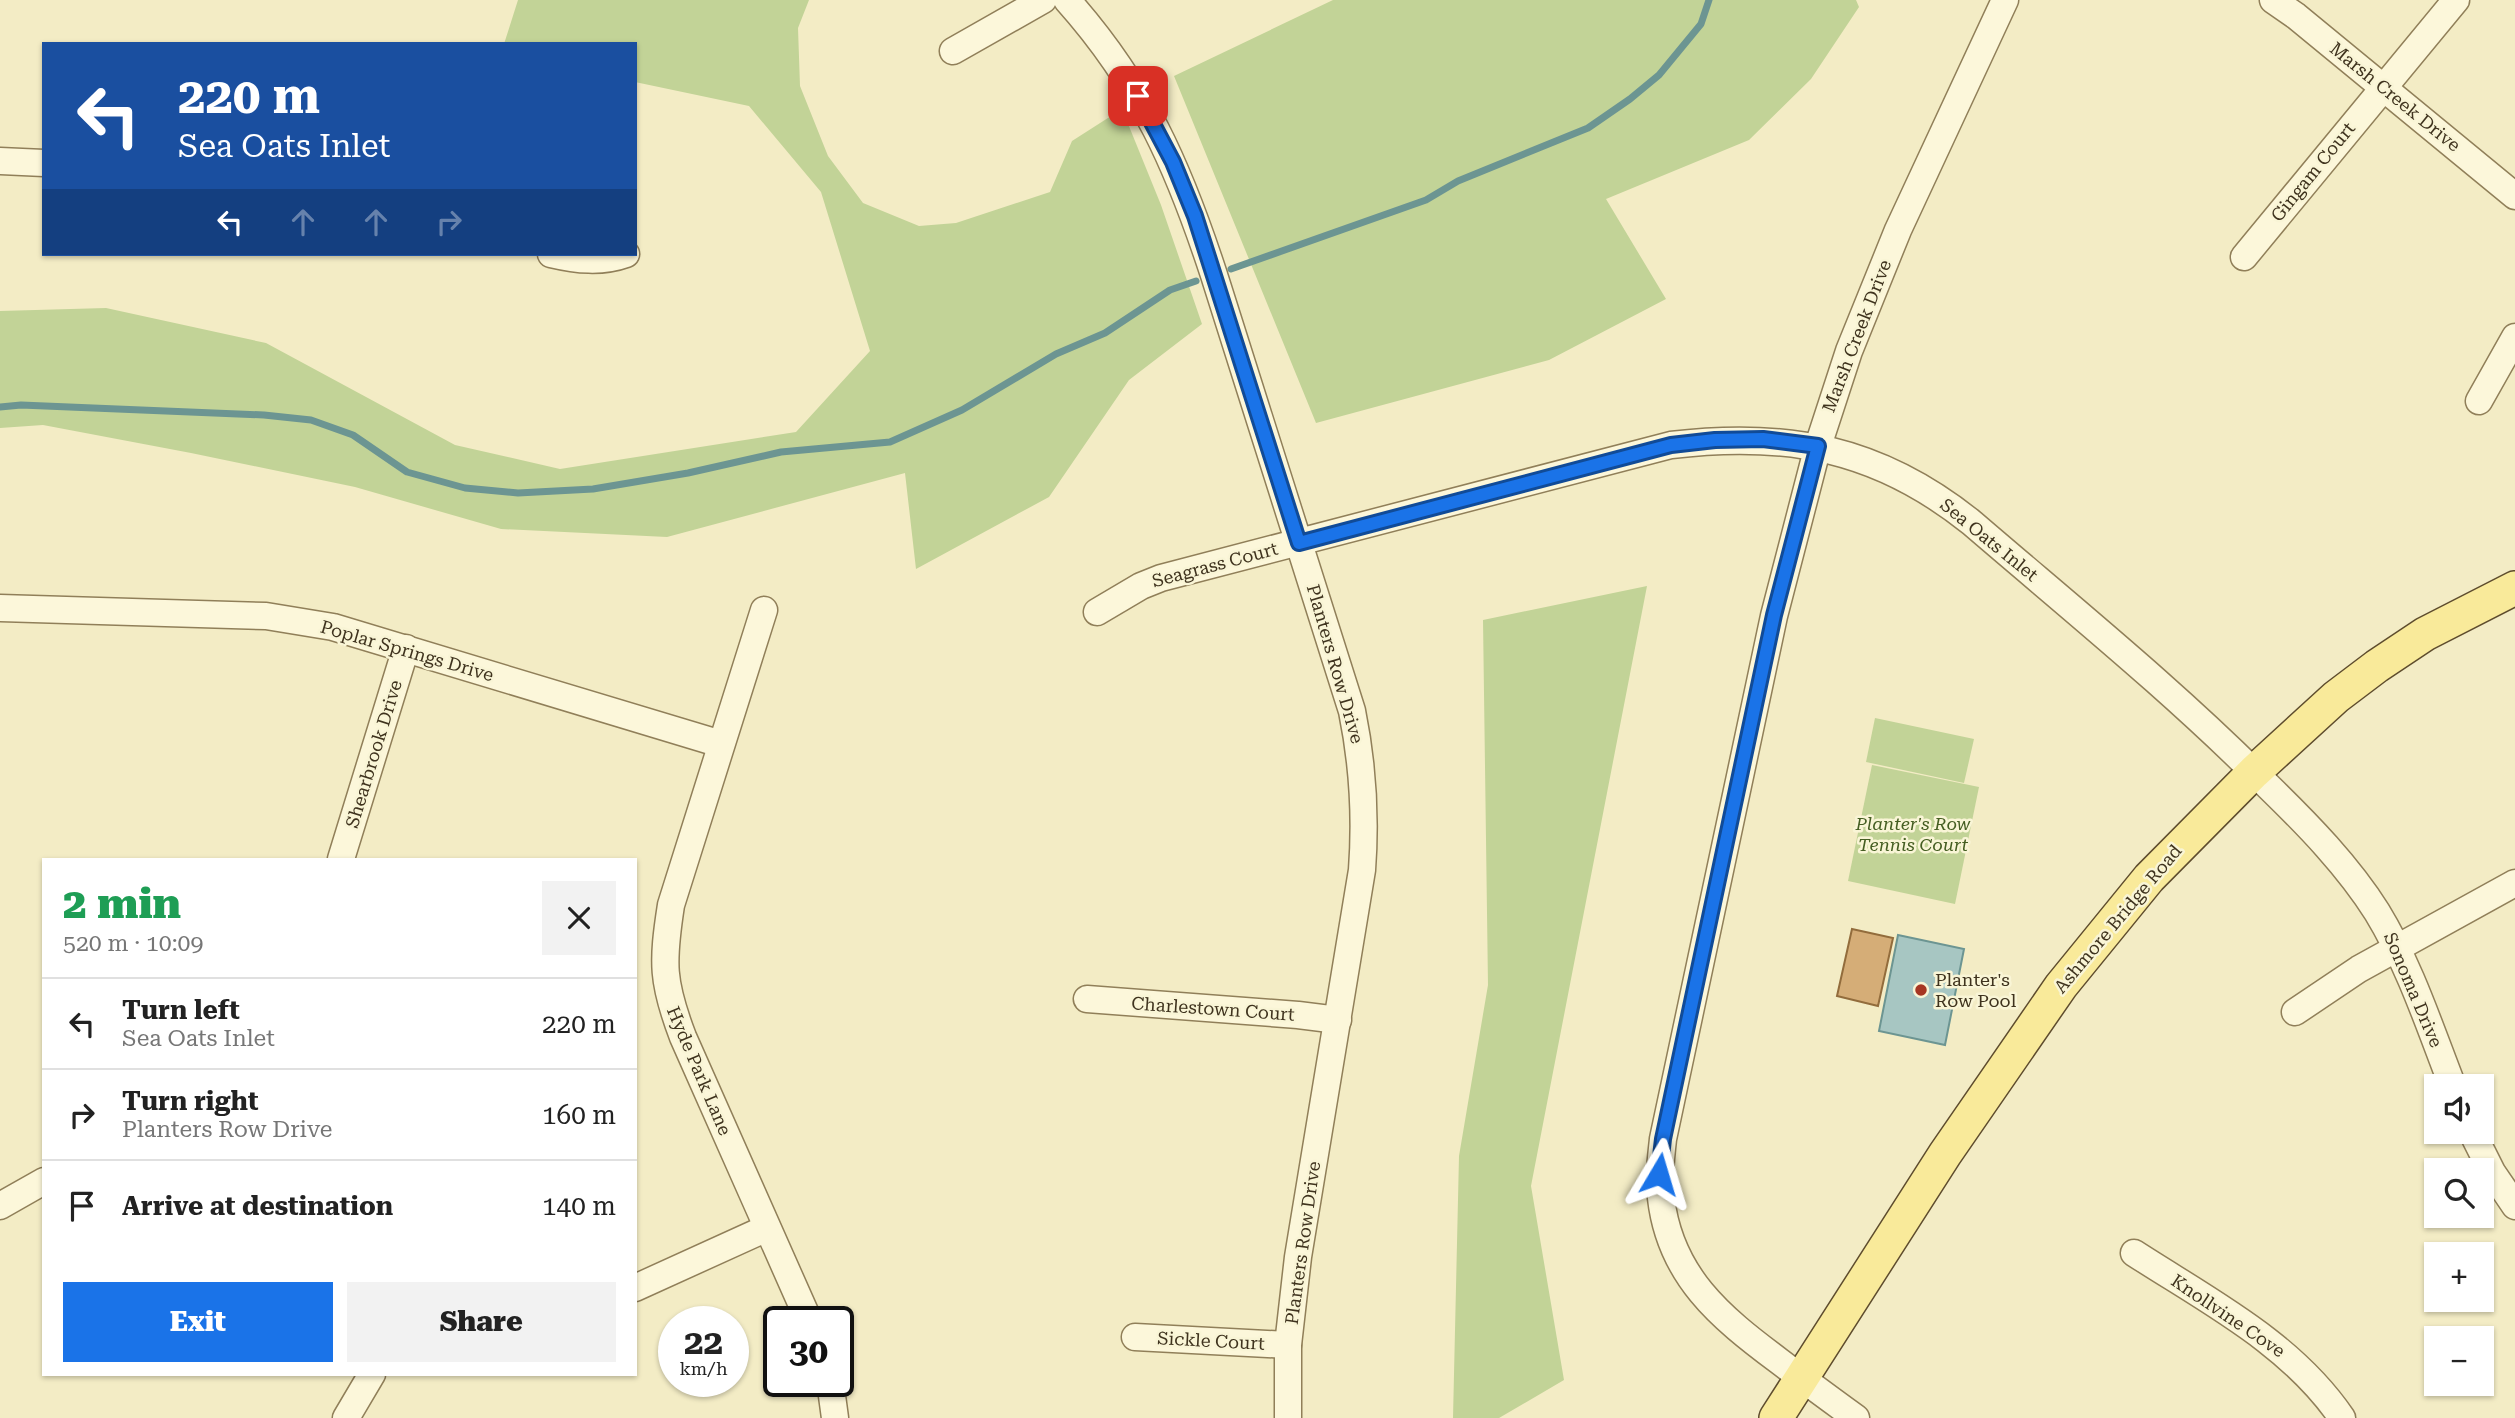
<!DOCTYPE html>
<html lang="en">
<head>
<meta charset="utf-8">
<style>
	body { margin:0; font-family:"Roboto Serif",serif; background:#f2f2f2; color:#222; height:100vh; display:flex; flex-direction:column; font-size:26px; white-space:nowrap }
	* { box-sizing:border-box; margin:0 }
	p { font-size:23px; color:#767676 }
	.icon { flex:none; width:38px; height:38px; fill:none; stroke:currentColor; stroke-width:2; stroke-linecap:round; stroke-linejoin:round }
	.map { position:relative; flex:1; overflow:hidden }
	.panel { position:absolute; left:42px; top:858px; width:595px; height:518px; display:flex; flex-direction:column; background:#fff; border-radius:0px; box-shadow:0 2px 5px #0004 }
	.panel>* { flex:none }
	.banner { position:absolute; left:42px; top:42px; width:595px; height:214px; border-radius:0px; box-shadow:0 2px 5px #0004; background:#1a4fa0; color:#fff; overflow:hidden }
	.tools { position:absolute; left:2424px; top:1074px; display:grid; gap:14px }
	.tools a { display:grid; place-items:center; width:70px; height:70px; border-radius:0px; background:#fff; box-shadow:0 2px 5px #0004; font-size:35px }
	.speed { position:absolute; left:658px; top:1306px; display:flex; gap:14px; font-size:35px; font-weight:700; text-align:center }
	.speed>* { display:grid; place-content:center; width:91px; height:91px; border-radius:50%; background:#fff; box-shadow:0 2px 5px #0004; line-height:1 }
	.speed small { font-size:18px; font-weight:400 }
	.speed .limit { border:4px solid #111; border-radius:10px; background:#fff; color:#111 }
	.pin { position:absolute; display:grid; place-items:center; width:60px; height:60px; color:#fff; margin:-30px; border-radius:14px; box-shadow:0 4px 10px #0006 }
	.me { position:absolute; width:77px; margin:-38px; rotate:7deg; stroke-linejoin:round; filter:drop-shadow(0 0 5px #0008) }
	.turn { display:flex; align-items:center; gap:24px; height:147px; padding:0 21px; font-size:32px }
	.turn .icon { width:91px; height:91px; stroke-width:2.5 }
	.turn b { display:block; font-size:49px; line-height:60px }
	.lanes { display:flex; align-items:center; height:66px; padding:0 21px; background:#0003; justify-content:center; gap:35px; direction:ltr }
	.lanes .off { opacity:.35 }
	.round { display:grid; place-items:center; flex:none; width:74px; height:74px; border-radius:0px; background:#f2f2f2 }
	.headline { display:flex; align-items:center; justify-content:space-between; height:119px; padding:0 21px }
	h1 { font-size:42px; font-weight:800; line-height:52px; color:#1e9e55 }
	.button { display:flex; gap:14px; margin-top:auto; padding:14px 21px }
	.button a { flex:1; height:80px; border-radius:0px; background:#1a73e8; color:#fff; font-size:28px; font-weight:800; line-height:80px; text-align:center }
	.button a+a { background:#f2f2f2; color:#222 }
	ul { padding:0; list-style:none }
	li { display:flex; align-items:center; gap:21px; height:91px; padding:0 21px; border-top:2px solid #e0e0e0 }
	li div { flex:1 }
	li b { display:block; font-size:26px }
	li em { font-style:normal }
	.map>svg:first-child { display:block }
	.green { fill:#c2d397 }
	.water { fill:#a7c6c2; stroke:#6c9592; stroke-width:2 }
	.lines { fill:none; stroke-linecap:round; stroke-linejoin:round }
	.stream { stroke:#6c9592; stroke-width:7 }
	.building { fill:#d5ad77; stroke:#926c3c; stroke-width:2 }
	.minor-casing { stroke:#907f59; stroke-width:29 }
	.major-casing { stroke:#5e4c2d; stroke-width:36 }
	.minor { stroke:#fcf7da; stroke-width:26 }
	.major { stroke:#f9ea9a; stroke-width:33 }
	.route-casing { stroke:#114b97; stroke-width:18 }
	.route { stroke:#1a73e8; stroke-width:12 }
	.poi-dot { fill:#a63622; stroke:#f9f5d6; stroke-width:2.5 }
	.labels { text-anchor:middle; stroke-width:5; stroke-linejoin:round; paint-order:stroke }
	.street-label { font-size:18px; fill:#3f331e; stroke:#f9f5d6 }
	.park-label { font-size:18px; font-style:italic; fill:#455e22; stroke:#f9f5d6 }
	.poi-label { font-size:18px; fill:#3f331e; stroke:#f9f5d6; text-anchor:start }
</style>
</head>
<body>
<div class="map">
<svg width="2515" height="1418" viewBox="0 0 2515 1418">
	<rect width="100%" height="100%" fill="#f3ecc5"/>
	<g class="green">
		<path d="M518,0h291l-11,28 2,58 28,70 35,47 56,23 37,-3 94,-31 22,-51 50,-32 39,96 41,119 -73,56 -80,117 -133,72 -11,-96 -238,64 -166,-8 -146,-42 -164,-34 -148,-28 -43,3v-117l106,-3 160,35 189,102 105,24 236,-37 74,-81 -49,-159 -72,-86 -114,-24v-38h-131z"/>
		<path d="M1333,0h523l3,7 -48,72 -62,61 -143,59 60,100 -117,61 -233,63 -142,-347z"/>
		<path d="M1647,586l-116,600 33,194 -65,38h-46l6,-262 29,-171 -5,-365z"/>
		<path d="M1875,718l99,21 -10,44 -98,-21z"/>
		<path d="M1872,765l107,22 -24,117 -107,-23z"/>
	</g>
	<path class="water" d="M1898,935l66,14 -19,96 -66,-14z"/>
	<g class="lines">
		<g class="stream">
			<path d="M1231,269l195,-69 32,-19 130,-53 42,-29 29,-24 42,-51 8,-24"/>
			<path d="M0,407l21,-2 243,10 47,5 42,15 54,37 58,16 53,5 75,-4 95,-16 93,-21 109,-10 72,-32 94,-56 49,-21 65,-43 26,-9"/>
		</g>
	</g>
	<path class="building" d="M1852,929l41,9 -15,68 -41,-10z"/>
	<g class="lines">
		<g class="minor-casing">
			<g id="minor">
				<path d="M1067,0c76,85 112,168 147,275l138,436c11,54 14,105 10,159l-64,387 -10,88v73"/>
				<path d="M2273,0l23,16 219,180"/>
				<path d="M953,51l90,-51"/>
				<path d="M0,161l44,2"/>
				<path d="M551,254c26,6 50,9 75,0"/>
				<path d="M2244,257l212,-257"/>
				<path d="M2479,401l36,-64"/>
				<path d="M0,608l266,8 67,11 388,117"/>
				<path d="M764,610l-93,295c-9,58 -9,77 12,132l126,284"/>
				<path d="M1097,612l44,-26 20,-8 510,-133c116,-14 208,3 301,78 100,86 204,170 297,264 39,38 79,79 108,125 33,54 53,116 76,175"/>
				<path d="M341,859l65,-211"/>
				<path d="M1087,999l211,16 40,5"/>
				<path d="M2295,1012l64,-43 156,-86"/>
				<path d="M2472,1132l20,40 23,34"/>
				<path d="M0,1206l44,-25"/>
				<path d="M2134,1253c74,48 157,90 208,165"/>
				<path d="M635,1288l132,-60"/>
				<path d="M1135,1337l153,8"/>
				<path d="M830,1381l5,37"/>
				<path d="M346,1418l26,-44"/>
				<path d="M1856,1418c-26,-19 -52,-38 -77,-57 -59,-44 -109,-85 -118,-163 -3,-20 0,-39 2,-59l111,-523 44,-170 31,-95 49,-121 107,-230"/>
			</g>
		</g>
		<g class="major-casing">
			<path id="major" d="M1776,1418l169,-264 116,-168 88,-108 105,-106 82,-75 41,-31 48,-32 90,-46"/>
		</g>
		<use href="#minor" class="minor"/>
		<use href="#major" class="major"/>
	</g>
	<g class="lines">
		<g class="route-casing">
			<path id="route" d="M1138,96l35,66 22,54 104,327 372,-98 44,-5 48,-1 55,7 -44,169 -111,524 -4,35"/>
		</g>
		<use href="#route" class="route"/>
	</g>
	<circle class="poi-dot" cx="1921" cy="990" r="7"/>
	<g class="labels">
		<g class="street-label">
			<text transform="translate(2395 97) rotate(39)" y="6">Marsh Creek Drive</text>
			<text transform="translate(2313 172) rotate(-51)" y="6">Gingam Court</text>
			<text transform="translate(1857 336) rotate(-69)" y="6">Marsh Creek Drive</text>
			<text transform="translate(1989 540) rotate(39)" y="6">Sea Oats Inlet</text>
			<text transform="translate(1215 565) rotate(-15)" y="6">Seagrass Court</text>
			<text transform="translate(407 651) rotate(16)" y="6">Poplar Springs Drive</text>
			<text transform="translate(1335 664) rotate(74)" y="6">Planters Row Drive</text>
			<text transform="translate(374 754) rotate(-73)" y="6">Shearbrook Drive</text>
			<text transform="translate(2118 919) rotate(-50)" y="6">Ashmore Bridge Road</text>
			<text transform="translate(2413 990) rotate(67)" y="6">Sonoma Drive</text>
			<text transform="translate(1213 1009) rotate(4)" y="6">Charlestown Court</text>
			<text transform="translate(699 1071) rotate(67)" y="6">Hyde Park Lane</text>
			<text transform="translate(1303 1243) rotate(-82)" y="6">Planters Row Drive</text>
			<text transform="translate(2228 1316) rotate(34)" y="6">Knollvine Cove</text>
			<text transform="translate(1211 1341) rotate(3)" y="6">Sickle Court</text>
		</g>
		<g class="park-label">
			<text x="1913" y="830">Planter's Row<tspan x="1913" dy="21">Tennis Court</tspan></text>
		</g>
		<g class="poi-label">
			<text x="1935" y="986">Planter's<tspan x="1935" dy="21">Row Pool</tspan></text>
		</g>
	</g>
</svg>
<div class="tools">
<a><svg class="icon" aria-label="sound" viewBox="0 0 24 24"><path d="M4 9h4l5-4v14l-5-4H4zM17 9q2 3 0 6"/></svg></a>
<a><svg class="icon" aria-label="search" viewBox="0 0 24 24"><circle cx="10" cy="10" r="6"/><path d="M15 15l6 6"/></svg></a>
<a>+</a>
<a>−</a>
</div>
<div class="speed"><div>22<small>km/h</small></div><div class="limit">30</div></div>
<div class="pin" style="left:1138px;top:96px;background:#d93025"><svg class="icon" aria-label="arrive" viewBox="0 0 24 24"><path d="M6 21V4h12l-3 4 3 4H6"/></svg></div>
<svg class="me" style="left:1659px;top:1174px" viewBox="-20 -20 40 40"><path d="M0-17L14 15 0 8-14 15z" fill="#1a73e8" stroke="#fff" stroke-width="4"/></svg>
<div class="banner">
<div class="turn"><svg class="icon" aria-label="left" viewBox="0 0 24 24"><path d="M17 20v-9H6M10 6l-5 5 5 5"/></svg><div><b>220 m</b>Sea Oats Inlet</div></div>
<div class="lanes"><svg class="icon" aria-label="left" viewBox="0 0 24 24"><path d="M17 20v-9H6M10 6l-5 5 5 5"/></svg><svg class="icon off" aria-label="ahead" viewBox="0 0 24 24"><path d="M12 20V5M6 11l6-6 6 6"/></svg><svg class="icon off" aria-label="ahead" viewBox="0 0 24 24"><path d="M12 20V5M6 11l6-6 6 6"/></svg><svg class="icon off" aria-label="right" viewBox="0 0 24 24"><path d="M7 20v-9h11M14 6l5 5-5 5"/></svg></div>
</div>
<section class="panel">
<div class="headline"><div><h1>2 min</h1><p>520 m · 10:09</p></div><a class="round"><svg class="icon" aria-label="close" viewBox="0 0 24 24"><path d="M6 6l12 12M18 6L6 18"/></svg></a></div>
<ul>
<li><svg class="icon" aria-label="left" viewBox="0 0 24 24"><path d="M17 20v-9H6M10 6l-5 5 5 5"/></svg><div><b>Turn left</b><p>Sea Oats Inlet</p></div><em>220 m</em></li>
<li><svg class="icon" aria-label="right" viewBox="0 0 24 24"><path d="M7 20v-9h11M14 6l5 5-5 5"/></svg><div><b>Turn right</b><p>Planters Row Drive</p></div><em>160 m</em></li>
<li><svg class="icon" aria-label="arrive" viewBox="0 0 24 24"><path d="M6 21V4h12l-3 4 3 4H6"/></svg><div><b>Arrive at destination</b></div><em>140 m</em></li>
</ul>
<div class="button"><a>Exit</a><a>Share</a></div>
</section>
</div>
</body>
</html>
